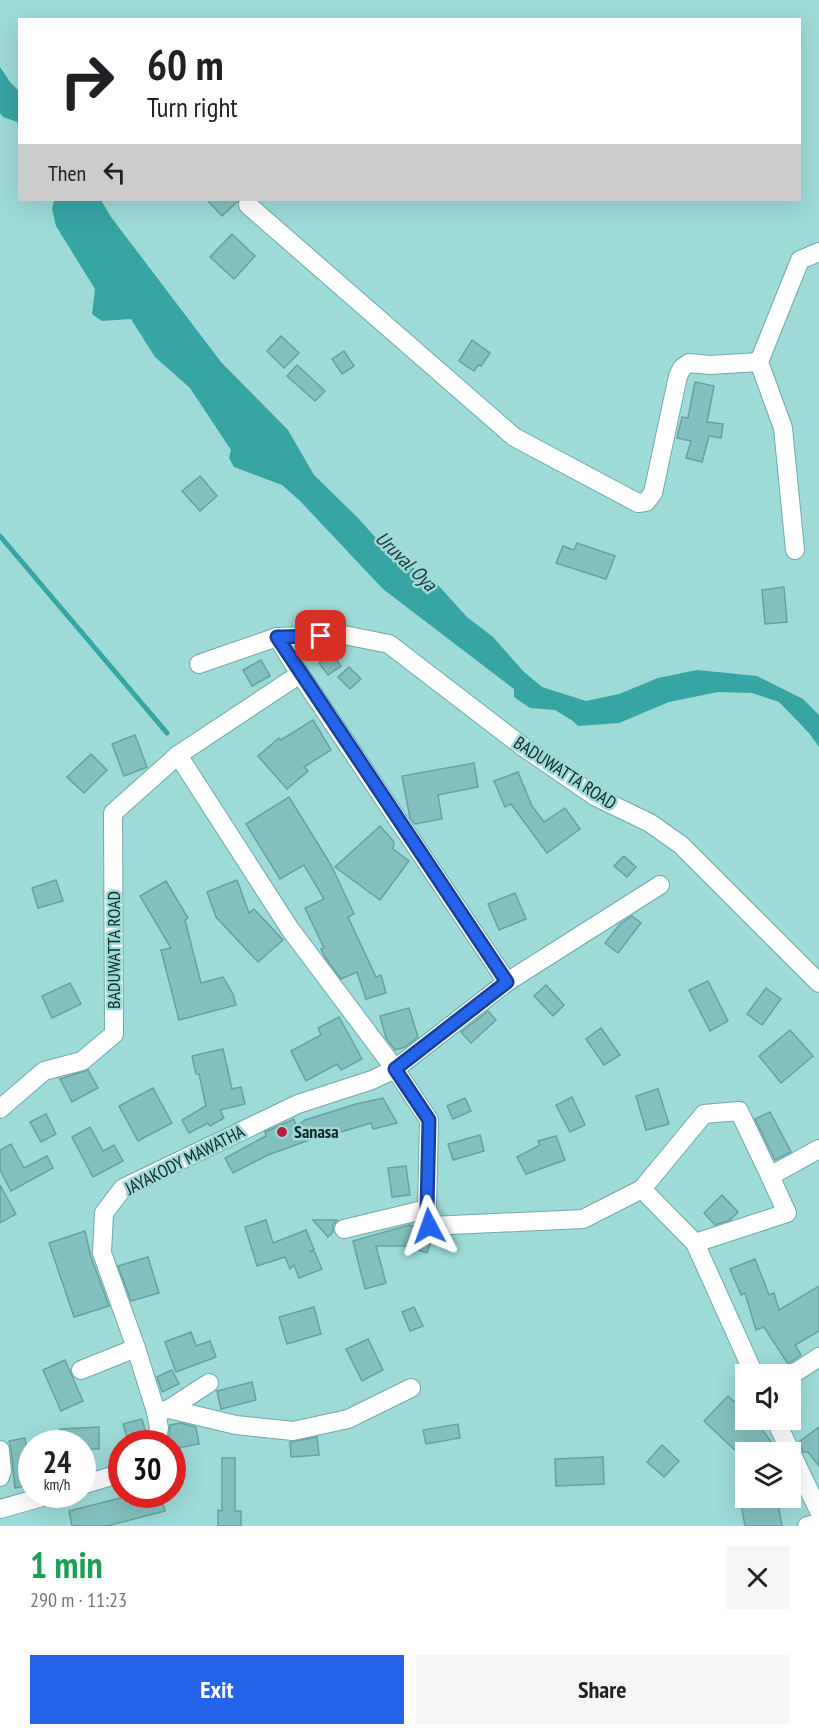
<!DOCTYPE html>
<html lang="en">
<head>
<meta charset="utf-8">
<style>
	body { margin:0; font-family:"PT Sans Narrow",sans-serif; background:#f6f6f6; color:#202124; height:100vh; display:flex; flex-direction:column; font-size:22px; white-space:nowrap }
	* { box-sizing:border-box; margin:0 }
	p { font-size:20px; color:#757577 }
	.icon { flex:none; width:33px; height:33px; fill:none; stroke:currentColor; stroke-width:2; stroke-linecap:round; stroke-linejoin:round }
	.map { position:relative; height:1526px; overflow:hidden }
	.details { display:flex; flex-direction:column; background:#fff; flex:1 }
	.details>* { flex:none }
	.guide { position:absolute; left:18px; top:18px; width:783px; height:183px; border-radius:0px; box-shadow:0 6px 24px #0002; background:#fff; color:#202124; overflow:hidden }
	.fabs { position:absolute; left:735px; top:1364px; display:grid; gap:12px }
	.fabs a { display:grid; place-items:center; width:66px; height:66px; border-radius:0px; background:#fff; box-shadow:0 6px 24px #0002; font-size:30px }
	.speed { position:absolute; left:18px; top:1430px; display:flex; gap:12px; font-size:30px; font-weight:700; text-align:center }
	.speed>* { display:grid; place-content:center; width:78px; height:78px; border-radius:50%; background:#fff; box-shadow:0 6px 24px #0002; line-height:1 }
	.speed small { font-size:15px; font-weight:400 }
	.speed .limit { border:9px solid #d22; background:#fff; color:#111 }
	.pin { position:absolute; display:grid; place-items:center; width:51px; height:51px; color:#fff; margin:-26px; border-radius:12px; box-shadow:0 3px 9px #0006 }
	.me { position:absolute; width:66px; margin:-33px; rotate:356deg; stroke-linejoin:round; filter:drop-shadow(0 0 4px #0008) }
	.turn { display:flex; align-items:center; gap:21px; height:126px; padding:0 30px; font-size:27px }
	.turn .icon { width:78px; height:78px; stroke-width:2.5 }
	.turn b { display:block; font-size:42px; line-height:51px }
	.then { display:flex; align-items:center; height:57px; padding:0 30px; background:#0003; gap:12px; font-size:22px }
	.round { display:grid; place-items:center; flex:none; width:63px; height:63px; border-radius:0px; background:#f6f6f6 }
	.summary { display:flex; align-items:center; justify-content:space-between; height:102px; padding:0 30px }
	h1 { font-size:36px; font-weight:800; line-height:45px; color:#1e9e55 }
	.action { display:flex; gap:12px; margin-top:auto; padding:12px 30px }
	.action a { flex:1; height:69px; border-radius:0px; background:#2563eb; color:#fff; font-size:24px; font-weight:800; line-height:69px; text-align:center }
	.action a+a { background:#f6f6f6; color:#202124 }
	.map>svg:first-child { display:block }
	.water { fill:#36a5a4 }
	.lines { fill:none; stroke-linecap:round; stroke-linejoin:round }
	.stream { stroke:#36a5a4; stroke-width:5 }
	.building { fill:#84c0bf; stroke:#67a2a1; stroke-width:1.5 }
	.minor-casing { stroke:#6eaaa9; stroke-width:20 }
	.minor { stroke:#fff; stroke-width:18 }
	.route-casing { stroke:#184099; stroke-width:15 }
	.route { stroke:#2563eb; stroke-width:10 }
	.poi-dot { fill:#b22042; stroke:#9ddad8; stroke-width:2 }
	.labels { text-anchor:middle; stroke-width:5; stroke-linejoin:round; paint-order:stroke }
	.street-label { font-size:18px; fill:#0f2828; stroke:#9ddad8 }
	.poi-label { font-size:18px; font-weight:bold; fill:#0f2828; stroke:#9ddad8; text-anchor:start }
	.water-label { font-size:20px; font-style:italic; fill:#1e3636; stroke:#9ddad8 }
</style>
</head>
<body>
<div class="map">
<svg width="819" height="1526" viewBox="0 0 819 1526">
	<rect width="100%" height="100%" fill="#9ddad8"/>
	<g class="water">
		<path d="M0,67l10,15 9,9v36l-2,-5 -14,-5 -3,-4z"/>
		<path d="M54,200h47l10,17 110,145 67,68 26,45 44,43 27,30 53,37 29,32 26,20 30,34 19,16 44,14 33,-7 39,-16 39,-8 60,6 46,23 16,16v32l-10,-14 -30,-31 -27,-9 -34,-1 -49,10 -50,21 -41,3 -5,-5 -18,-11 -25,-2 -16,-11v-8l-131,-100 -83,-88 -18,-16 -48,-18 -5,-9 2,-8 -41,-62 -35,-31 -24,-38 -29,2 -10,-7 3,-25 -39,-63 -4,-17z"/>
	</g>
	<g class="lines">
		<path class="stream" d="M0,536l167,197"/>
	</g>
	<g class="building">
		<path d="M207,200h32l-17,16z"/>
		<path d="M232,234l23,22 -21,23 -24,-22z"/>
		<path d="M281,336l18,17 -15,15 -17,-17z"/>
		<path d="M472,340l18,13 -9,13 -3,-1 -4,6 -15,-10z"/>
		<path d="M344,351l10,15 -12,8 -10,-15z"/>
		<path d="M297,365l28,26 -10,10 -28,-25z"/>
		<path d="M695,382l19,4 -7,36 16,2 -2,14 -12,-2 -7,26 -16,-4 5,-17 -14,-3 5,-21 6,1z"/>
		<path d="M200,476l17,20 -17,15 -18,-20z"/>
		<path d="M577,543l38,13 -9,23 -50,-16 7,-17 11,4z"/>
		<path d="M784,587l3,35 -22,2 -3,-34z"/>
		<path d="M332,654l9,12 -13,9 -9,-12z"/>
		<path d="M261,660l9,16 -18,10 -9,-16z"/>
		<path d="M349,667l12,12 -11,10 -12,-12z"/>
		<path d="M313,720l18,30 -27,17 4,4 -21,18 -29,-33 21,-18 2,2z"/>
		<path d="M135,735l12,32 -23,9 -12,-32z"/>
		<path d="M91,754l16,16 -23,23 -17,-16z"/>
		<path d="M474,763l4,24 -40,8 4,24 -27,5 -5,-6 -8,-42z"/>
		<path d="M518,772l14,34 12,16 21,-14 15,21 -33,24 -36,-49 -6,3 -11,-26z"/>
		<path d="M289,797l42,68 23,49 -6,3 28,60 5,-2 5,18 -20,6 -9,-27 -16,7 -16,-22 -4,-8 3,-1 -19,-40 19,-9 -20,-34 -24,14 -34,-55z"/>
		<path d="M380,826l14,16 -1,7 16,12 -29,39 -45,-33z"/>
		<path d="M624,856l12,11 -9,10 -13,-11z"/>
		<path d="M56,880l7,21 -25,7 -6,-20z"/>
		<path d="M237,880l12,33 5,-4 29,31 -25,22 -42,-45 -9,-25z"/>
		<path d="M166,881l22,37 -3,2 16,63 22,-6 10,17 3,11 -57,15 -18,-70 10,-2 -31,-52z"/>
		<path d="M515,893l11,26 -27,11 -11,-26z"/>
		<path d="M632,916l9,7 -23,30 -13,-10 15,-19z"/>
		<path d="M708,981l20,40 -18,10 -21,-41z"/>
		<path d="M70,983l11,21 -29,14 -10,-22z"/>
		<path d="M546,985l18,20 -11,11 -19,-20z"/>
		<path d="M766,988l15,11 -19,26 -15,-11z"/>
		<path d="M409,1008l9,29 -13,10 -10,3 -9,-12 -6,-22z"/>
		<path d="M488,1011l8,9 -25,23 -10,-11z"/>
		<path d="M339,1017l23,42 -21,11 -4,-6 -31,17 -15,-30 30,-16 -3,-7z"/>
		<path d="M601,1028l19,27 -16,10 -18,-26z"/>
		<path d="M790,1030l23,26 -32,27 -22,-27z"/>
		<path d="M223,1049l9,40 9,-2 4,17 -25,6 4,8 -14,8 -2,-3 -19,10 -7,-13 24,-14 -7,-32h-3l-4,-18z"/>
		<path d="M88,1070l10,18 -26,14 -12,-23z"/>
		<path d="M153,1088l19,35 -34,18 -19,-35z"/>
		<path d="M658,1089l11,35 -23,6 -10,-34z"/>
		<path d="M572,1097l13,28 -15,7 -14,-27z"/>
		<path d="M383,1098l14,25 -24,6 -2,-6 -47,14 -1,-2 -55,20 -35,18 -8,-15 41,-22 -1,-4 29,-13 2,8 9,-7 51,-16z"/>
		<path d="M465,1098l6,13 -18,8 -6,-13z"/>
		<path d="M770,1112l21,40 -16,8 -20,-41z"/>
		<path d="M46,1114l10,20 -15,8 -11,-20z"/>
		<path d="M90,1127l13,24 11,-6 9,16 -30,16 -21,-40z"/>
		<path d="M480,1135l4,16 -31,9 -5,-16z"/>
		<path d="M556,1136l9,24 -39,14 -9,-17 23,-12 -2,-4z"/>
		<path d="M11,1144l13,24 23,-12 6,12 -42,23 -11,-21v-20z"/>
		<path d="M406,1166l4,29 -18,2 -4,-29z"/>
		<path d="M0,1185l16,29 -16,9z"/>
		<path d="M722,1195l16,17 -8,8 -15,5 -11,-12z"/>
		<path d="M266,1220l7,23 33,-13 8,19 -4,3 4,-1 8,18 -23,9 -5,-13 -4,4 -5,-12 -28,9 -12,-39z"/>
		<path d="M313,1220h24l-4,5v7l-5,5z"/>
		<path d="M409,1225l10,3 6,8 7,1 -5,16 -20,-7h-31l10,37 -21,6 -12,-48z"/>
		<path d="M85,1231l6,26 18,49 -35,11 -25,-74z"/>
		<path d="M148,1257l11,36 -28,8 -13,-35z"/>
		<path d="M755,1259l14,36 5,-2 5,17 40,-24v45l-24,14 6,10 -13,9 -24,-37 -8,3 -11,-37 -4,2 -11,-26z"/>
		<path d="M314,1307l7,27 -34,10 -8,-27z"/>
		<path d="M414,1307l9,19 -13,5 -8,-19z"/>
		<path d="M191,1332l5,14 14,-5 6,16 -40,15 -11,-30z"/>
		<path d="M368,1339l15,31 -21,11 -16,-32z"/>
		<path d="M65,1360l18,41 -22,10 -18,-41z"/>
		<path d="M172,1370l7,14 -17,8 -5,-15z"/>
		<path d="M252,1382l4,18 -35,9 -4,-18z"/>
		<path d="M728,1396l18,16v7h9l23,33h-41l-33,-31z"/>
		<path d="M142,1419l4,15 -1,9h-16l-6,-19z"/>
		<path d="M180,1423l16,4 3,17 -27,5v-6h-2l-1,-7 1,-11z"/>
		<path d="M458,1424l2,14 -34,6 -3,-14z"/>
		<path d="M99,1427v22h-15v-7l-24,1v-14z"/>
		<path d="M819,1427v39l-11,-14h-5l-4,-10z"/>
		<path d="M317,1437l2,18 -28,2 -1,-15z"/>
		<path d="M25,1438l6,46 -16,4 -4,-39 -2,-8z"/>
		<path d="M662,1445l17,16 -15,16 -17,-15z"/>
		<path d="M603,1457l1,27 -48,2 -1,-27z"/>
		<path d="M222,1458h13v53h6v15h-23v-16l4,1z"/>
		<path d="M136,1494h24l5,17 -58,15h-35l-3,-15z"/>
		<path d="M777,1497l5,29h-37l-4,-22z"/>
	</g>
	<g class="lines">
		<g class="minor-casing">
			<g id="minor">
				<path d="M248,205l266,232 124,66 8,-1 7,-9 25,-117 4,-8 7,-5 21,2 49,-3"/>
				<path d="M795,550l-12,-122 -24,-66 41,-102 19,-8"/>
				<path d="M199,664l78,-27 67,-2 45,9 133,102 74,51 54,26 31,22 138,138"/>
				<path d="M300,674l207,308 153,-97"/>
				<path d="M178,755l112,174 105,140 34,51 -2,89 3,17 153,-7 59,-30 53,54 59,131"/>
				<path d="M0,1109l44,-38 38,-10 32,-27 -1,-221 65,-58 122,-81 -23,-37"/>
				<path d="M642,1189l62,-75 35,-3 31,65 49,-27"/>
				<path d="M344,1229l83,-20"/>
				<path d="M695,1243l92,-30 -17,-37"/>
				<path d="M81,1370l55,-22"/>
				<path d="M790,1376l29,-19"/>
				<path d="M411,1388l-63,31 -55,12 -57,-6 -67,-16 -13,3 -20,-64 -34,-95 2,-40 19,-25 175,-84 74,-24 23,-11 112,-87"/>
				<path d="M169,1409l40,-26"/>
				<path d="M775,1419l44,92"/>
				<path d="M156,1443l3,-15 -3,-16"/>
				<path d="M0,1450l2,21 -2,6"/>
				<path d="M82,1485l40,-12"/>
				<path d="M0,1509l53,-15"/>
				<path d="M807,1526l12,-3"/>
			</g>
		</g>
		<use href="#minor" class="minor"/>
	</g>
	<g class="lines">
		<g class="route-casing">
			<path id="route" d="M321,636l-44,1 230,345 -112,87 34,51 -2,89 2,17"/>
		</g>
		<use href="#route" class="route"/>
	</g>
	<circle class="poi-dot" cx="282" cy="1132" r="6"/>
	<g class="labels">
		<g class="street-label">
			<text transform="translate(565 773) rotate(33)" y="6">BADUWATTA ROAD</text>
			<text transform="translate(114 950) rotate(-90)" y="6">BADUWATTA ROAD</text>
			<text transform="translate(185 1160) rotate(-27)" y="6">JAYAKODY MAWATHA</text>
		</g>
		<g class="poi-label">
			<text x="294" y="1138">Sanasa</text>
		</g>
		<g class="water-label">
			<text transform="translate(406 561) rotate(44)" y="7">Uruval Oya</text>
		</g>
	</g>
</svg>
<div class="fabs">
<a><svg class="icon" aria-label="sound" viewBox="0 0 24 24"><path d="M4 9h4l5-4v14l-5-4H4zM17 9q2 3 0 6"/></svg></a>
<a><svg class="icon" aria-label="layers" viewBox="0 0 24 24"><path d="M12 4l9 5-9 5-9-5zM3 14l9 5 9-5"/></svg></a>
</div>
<div class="speed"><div>24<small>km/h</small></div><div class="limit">30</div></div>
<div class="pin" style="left:321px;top:636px;background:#d93025"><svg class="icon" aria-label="arrive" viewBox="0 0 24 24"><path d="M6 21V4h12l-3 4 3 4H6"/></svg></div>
<svg class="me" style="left:429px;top:1226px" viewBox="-20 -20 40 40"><path d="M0-17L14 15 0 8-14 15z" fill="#2563eb" stroke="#fff" stroke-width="4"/></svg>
<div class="guide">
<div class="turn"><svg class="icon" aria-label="right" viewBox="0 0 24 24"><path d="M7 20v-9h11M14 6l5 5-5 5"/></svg><div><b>60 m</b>Turn right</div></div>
<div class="then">Then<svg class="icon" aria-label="left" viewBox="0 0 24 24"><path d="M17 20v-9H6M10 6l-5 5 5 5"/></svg></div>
</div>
</div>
<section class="details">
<div class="summary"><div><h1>1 min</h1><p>290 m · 11:23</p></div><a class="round"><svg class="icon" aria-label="close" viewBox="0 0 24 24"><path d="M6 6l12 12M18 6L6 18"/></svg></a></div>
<div class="action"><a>Exit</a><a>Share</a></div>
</section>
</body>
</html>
